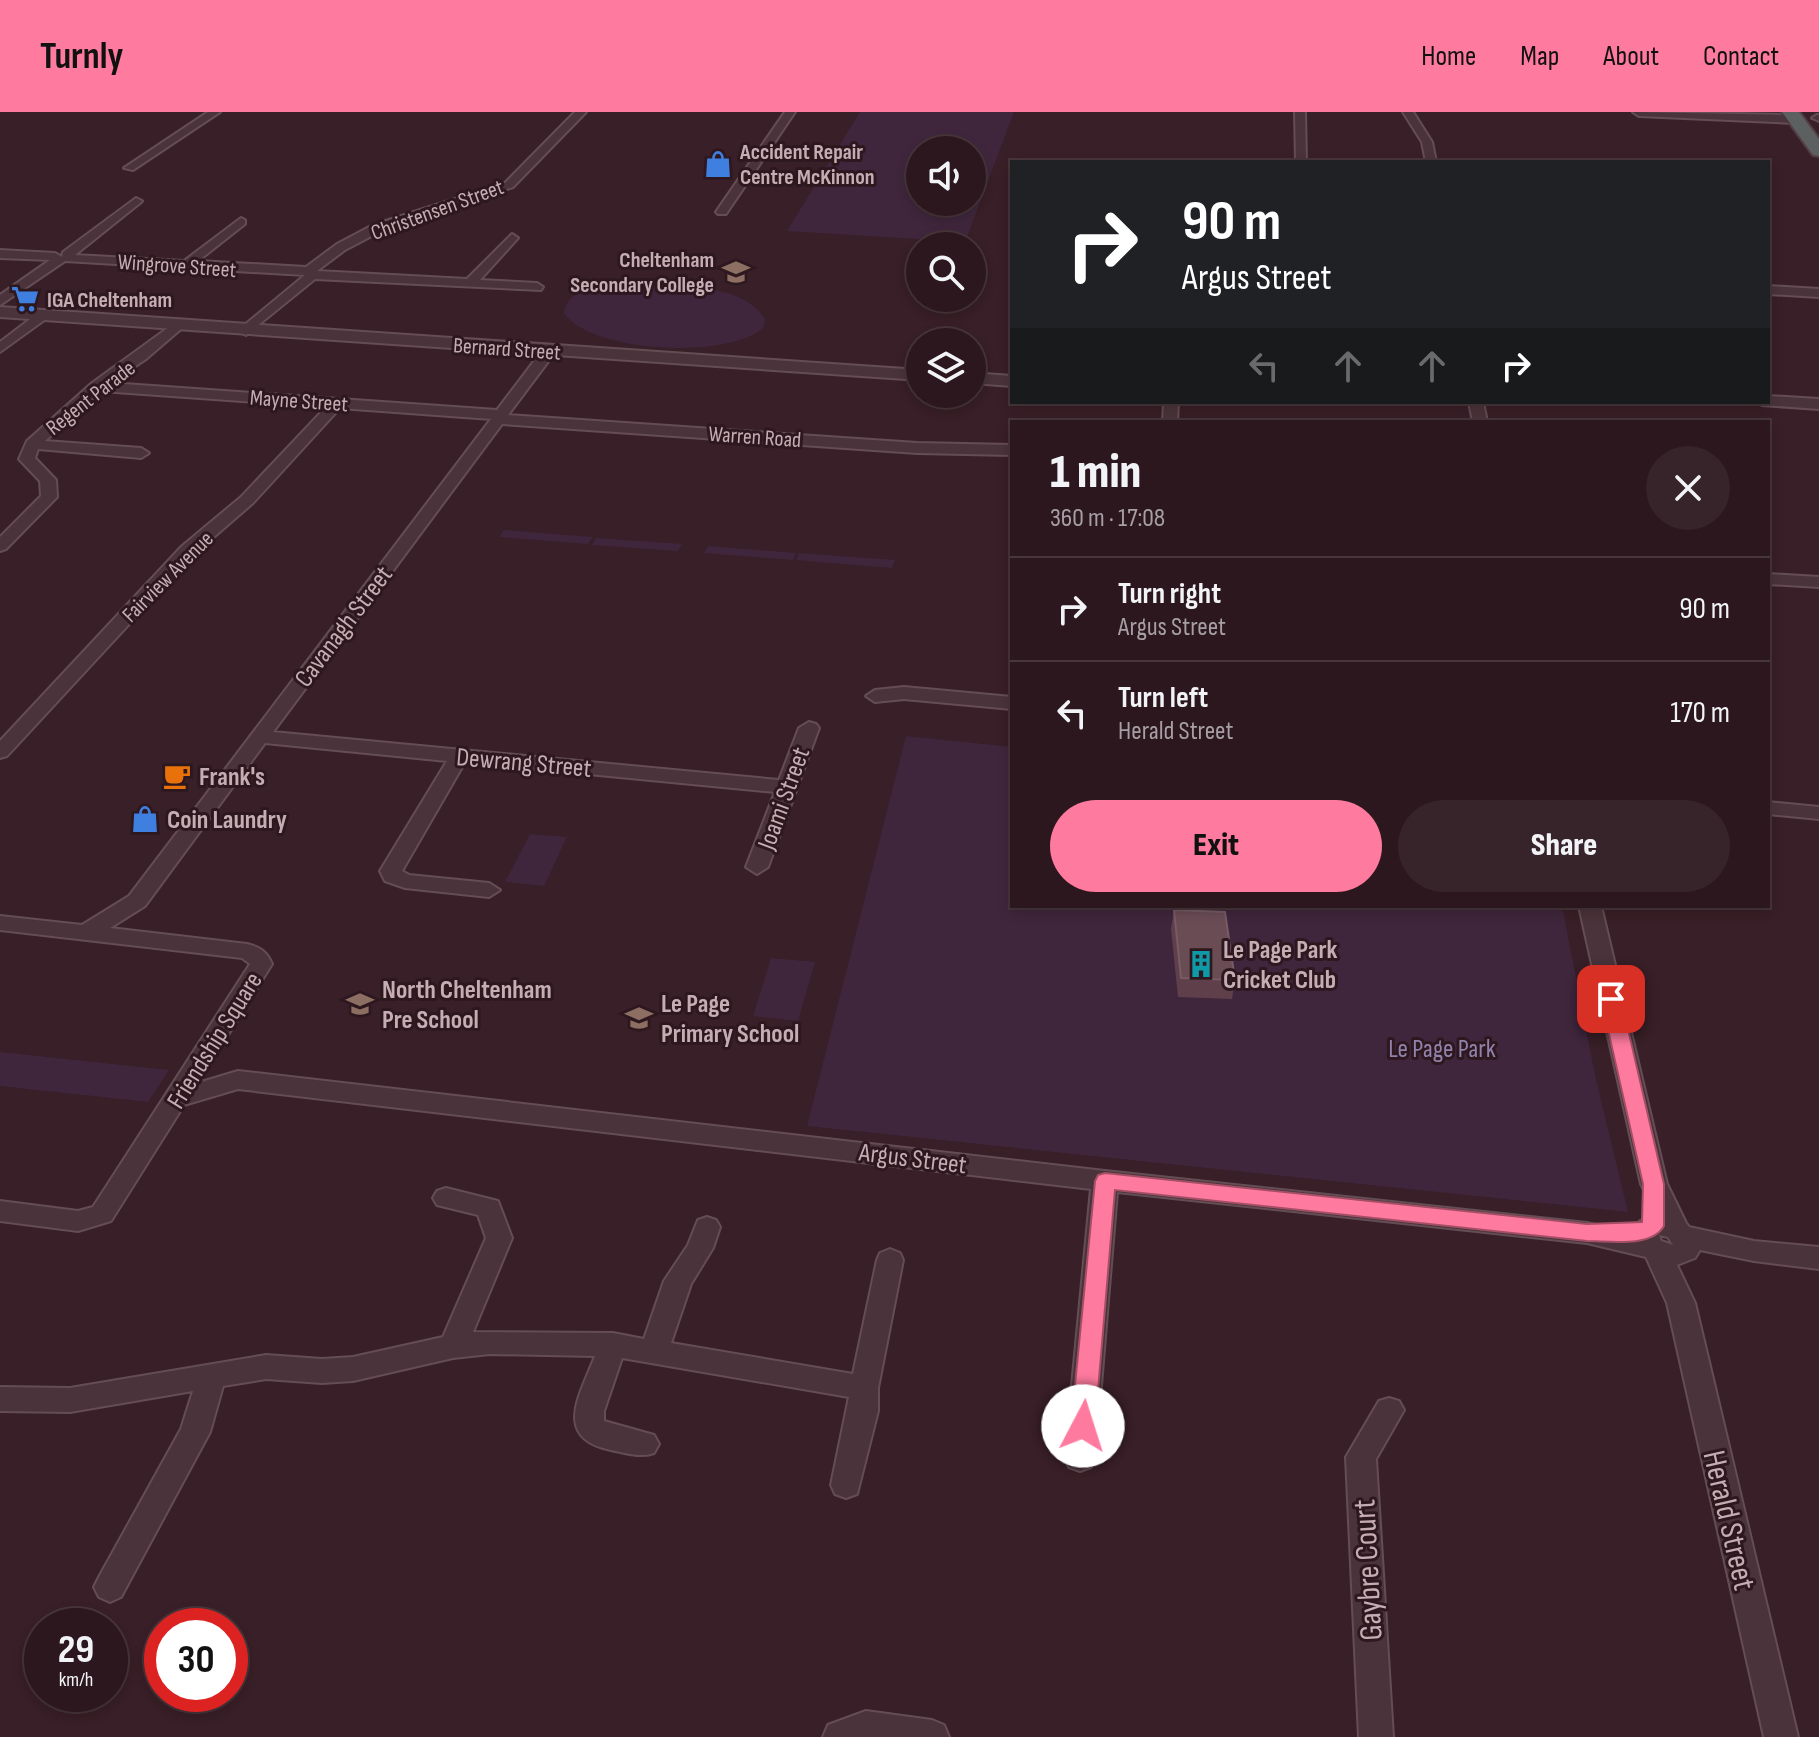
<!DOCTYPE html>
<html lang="en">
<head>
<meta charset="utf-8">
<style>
	body { margin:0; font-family:"Sofia Sans Condensed",sans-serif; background:#37242a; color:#f1f3f6; height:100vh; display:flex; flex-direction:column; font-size:30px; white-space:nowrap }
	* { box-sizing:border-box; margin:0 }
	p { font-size:26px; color:#a69fa4 }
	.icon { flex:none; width:44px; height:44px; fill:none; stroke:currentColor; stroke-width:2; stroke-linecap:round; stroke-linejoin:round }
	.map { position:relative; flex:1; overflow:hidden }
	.panel { position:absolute; left:1010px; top:308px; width:760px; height:488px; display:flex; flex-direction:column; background:#2b171d; border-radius:0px; box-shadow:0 4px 12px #0003,0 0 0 2px #47363b }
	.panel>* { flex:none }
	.top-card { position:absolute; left:1010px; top:48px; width:760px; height:244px; border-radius:0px; box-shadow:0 4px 12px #0003,0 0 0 2px #47363b; background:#202124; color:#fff; overflow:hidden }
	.tools { position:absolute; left:906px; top:24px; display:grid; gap:16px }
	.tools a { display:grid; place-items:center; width:80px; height:80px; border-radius:50%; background:#2b171d; box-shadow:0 4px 12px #0003,0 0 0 2px #47363b; font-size:40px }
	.speed { position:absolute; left:24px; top:1496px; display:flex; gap:16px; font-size:40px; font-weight:700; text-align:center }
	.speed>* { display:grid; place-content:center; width:104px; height:104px; border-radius:50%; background:#2b171d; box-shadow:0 4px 12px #0003,0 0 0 2px #47363b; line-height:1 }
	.speed small { font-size:20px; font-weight:400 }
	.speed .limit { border:12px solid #d22; background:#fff; color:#111 }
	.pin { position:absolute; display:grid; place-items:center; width:68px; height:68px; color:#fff; margin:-34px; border-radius:16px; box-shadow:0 4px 12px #0006 }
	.me { position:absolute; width:88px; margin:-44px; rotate:5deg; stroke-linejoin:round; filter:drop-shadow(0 0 6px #0008) }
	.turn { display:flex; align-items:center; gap:28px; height:168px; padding:0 40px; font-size:36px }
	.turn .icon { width:104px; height:104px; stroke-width:2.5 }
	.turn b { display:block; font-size:56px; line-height:68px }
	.lanes { display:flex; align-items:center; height:76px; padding:0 40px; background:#0003; justify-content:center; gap:40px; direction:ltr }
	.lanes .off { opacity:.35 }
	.round { display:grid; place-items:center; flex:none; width:84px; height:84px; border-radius:42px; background:#37242a }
	.summary { display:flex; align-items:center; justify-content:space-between; height:136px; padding:0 40px }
	h1 { font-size:48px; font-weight:800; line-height:60px }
	.button { display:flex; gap:16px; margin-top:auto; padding:16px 40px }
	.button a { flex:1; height:92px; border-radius:48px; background:#fe7a9e; color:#111; font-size:32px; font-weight:800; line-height:92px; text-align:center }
	.button a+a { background:#37242a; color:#f1f3f6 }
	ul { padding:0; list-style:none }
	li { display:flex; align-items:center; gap:24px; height:104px; padding:0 40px; border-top:2px solid #47363b }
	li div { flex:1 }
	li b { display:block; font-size:30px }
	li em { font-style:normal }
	header { display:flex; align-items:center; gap:48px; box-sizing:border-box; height:112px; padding:0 40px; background:#fe7a9e; color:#111 }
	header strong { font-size:38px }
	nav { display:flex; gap:44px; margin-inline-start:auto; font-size:28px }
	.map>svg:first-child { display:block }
	.green { fill:#3f263c; fill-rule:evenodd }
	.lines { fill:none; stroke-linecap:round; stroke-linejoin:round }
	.minor-casing { stroke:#644d54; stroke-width:4 }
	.tertiary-casing { stroke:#644d54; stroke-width:4 }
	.trunk-casing { stroke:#543d44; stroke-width:4 }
	.minor { fill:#4a333a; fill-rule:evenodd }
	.tertiary { fill:#4a333a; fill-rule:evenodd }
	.trunk { fill:#5c6060; fill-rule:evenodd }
	.wall { fill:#5f404a }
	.building { fill:#6a4c55; stroke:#785b64; stroke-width:2 }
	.route { fill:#fe7a9e; stroke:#a54f67; stroke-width:2 }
	.labels { text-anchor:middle; stroke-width:6; stroke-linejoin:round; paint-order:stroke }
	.far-poi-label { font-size:22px; font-weight:bold; fill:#c6adb4; stroke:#2e181f; text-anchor:start }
	.far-street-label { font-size:22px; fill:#c6adb4; stroke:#2e181f }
	.street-label { font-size:26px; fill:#c6adb4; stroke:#2e181f }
	.poi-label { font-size:26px; font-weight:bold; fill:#c6adb4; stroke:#2e181f; text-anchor:start }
	.park-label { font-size:26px; fill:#9182ad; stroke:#2e181f }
	.near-street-label { font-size:32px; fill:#c6adb4; stroke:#2e181f }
</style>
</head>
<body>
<header>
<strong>Turnly</strong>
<nav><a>Home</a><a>Map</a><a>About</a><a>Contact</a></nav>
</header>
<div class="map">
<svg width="1819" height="1625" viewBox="0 0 1819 1625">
	<rect width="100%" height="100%" fill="#391f27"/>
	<g class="green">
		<path d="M860,0h154l-49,130 -178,-11zM920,38h52v52h-52z"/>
		<path d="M644,173c40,2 96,-2 121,33l-1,9c-34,33 -174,26 -200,-14 3,-31 57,-27 80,-28z"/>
		<path d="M504,418l88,7h1l-5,7 -89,-7z"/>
		<path d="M596,426l86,6 -4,7 -86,-6z"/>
		<path d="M708,434l88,7 -3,7 -89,-7z"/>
		<path d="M799,441l96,7 -3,8 -96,-8z"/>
		<path d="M906,624l106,11v159h550l33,169 33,137 -821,-86z"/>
		<path d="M530,722l37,3 -23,49 -39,-4z"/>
		<path d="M771,846l44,4 -17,59 -45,-5z"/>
		<path d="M0,940l169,18 -21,32 -148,-16z"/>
	</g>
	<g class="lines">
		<g class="minor-casing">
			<g id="minor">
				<path d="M208,0h12l-87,58 -9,-2z"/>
				<path d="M575,0h11l-73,75 -132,44 -36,19 -28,21 150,8 45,-45 6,4 -38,42 57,3 6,4 -2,3 -226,-11 -69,56 -7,-4 2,-3 64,-53 -240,-14 -65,44v-10l50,-35 -50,-2v-8l55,3 7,4 1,-5 73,-54 6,3 -2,2 -65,52 109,6 57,-43 4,2v4l-47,37 108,6 31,-23 36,-19 132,-42z"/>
				<path d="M785,0h10l-69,102h-8l-2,-2z"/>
				<path d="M1295,0h10l1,50h-10z"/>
				<path d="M1403,0h10l19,30 4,20h-10l-4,-20z"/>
				<path d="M1817,3h2v6l-7,-3z"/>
				<path d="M1768,174l51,3v8l-51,-3z"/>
				<path d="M38,201l12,3 -50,36v-10z"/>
				<path d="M176,210l5,1v6l-35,30 -36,24 387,27 47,-62 5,-1 7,4 -48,64 409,28 95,2v10l-95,-2 -415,-29 -229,308 506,48 20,-52 10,-6 7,2 3,4 -51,139 -11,7 -11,-7 29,-75 -310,-30 -63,109 7,4 80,8 11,7 -11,7 -84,-9 -20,-7 -5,-10 67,-110 -182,-18 -120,163 -35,22 137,16c13,3 20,8 25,20l-74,119 40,-12 867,100 482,52 45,10 8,-12 16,-6 -15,-31 -62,-278h22l66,278 19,39 3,4 65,14 65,6v22l-65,-8 -54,-11 -5,8 -18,7 18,38 103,434h-34l-97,-434 -21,-46 -59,-14 -470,-51 -22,266 -4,9 -11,4 -11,-4 -4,-9 26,-269 -853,-100 -54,16 -73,116 -33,10 -78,-10v-20l78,10 15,-4 157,-243 -8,-6 -242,-28v-14l82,9 47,-29 362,-477 -151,-11 -87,95 -60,52 -186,201 -7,2v-17l181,-194 60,-50 85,-90 -225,-16 -56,50 96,7 8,5 -8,5 -103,-9 -3,9 21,22 1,17 -51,52 -6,2v-14l41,-41 -1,-15 -21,-22 8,-18 65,-58zM1659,1123l9,2 5,8 -12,-4z"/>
				<path d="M1164,290h14l-1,20h-14z"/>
				<path d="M1469,290h14l4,20h-14z"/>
				<path d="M1768,462l51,3v10l-51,-3z"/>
				<path d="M904,575l108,10v12l-108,-10 -29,3 -9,-6 9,-6z"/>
				<path d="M1768,690l51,5v12l-51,-5z"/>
				<path d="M446,1076l52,13 14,37 -39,94 140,1 31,6 20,-58 24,-36 10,-25 9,-3 9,3 4,7 -7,21 -22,36 -20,59 182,31 24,-114 3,-7 10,-4 10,4 3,7 -25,128v23l-21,83 -11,4 -11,-4 -4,-9 18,-88 -227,-39 -18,53v10l50,14 5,9 -5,9c-14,5 -28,0 -43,-3 -59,-12 -31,-55 -16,-94l-105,-2 -37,4 -100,23 -31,2 -56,-4 -43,7 -13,46 -89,165 -11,5 -11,-5 -5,-10 5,-10 82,-148 12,-38 -123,21 -70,-1v-24l70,1 196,-33 56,4 31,-2 90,-20 43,-99 -8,-23 -41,-10 -4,-7 4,-7z"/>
				<path d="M1389,1286l10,3 5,9 -28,49 17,278h-34l-13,-280 33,-56z"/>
				<path d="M866,1599l66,9 12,5 5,12h-126l5,-12z"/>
			</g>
		</g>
		<g class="tertiary-casing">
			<g id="tertiary">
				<path d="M1633,0l162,3 6,4 -6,4 -156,-7z"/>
				<path d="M0,195l920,63v10l-920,-63z"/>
				<path d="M972,261l40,3v10l-40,-3z"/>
				<path d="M1768,284l51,3v10l-57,-4 -2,-3h8z"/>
			</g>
		</g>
		<g class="trunk-casing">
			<path id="trunk" d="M1782,0h17l20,27v17l-6,-1z"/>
		</g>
		<use href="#minor" class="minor"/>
		<use href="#tertiary" class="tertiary"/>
		<use href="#trunk" class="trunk"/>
	</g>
	<path class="wall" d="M1174,798l61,70 -3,19 -54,-2 -7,-68z"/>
	<path class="building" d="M1174,798l51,2 10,68 -54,-2z"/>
	<path class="route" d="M1611,880l10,7 43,185v42c-12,22 -55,15 -77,15l-472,-51 -20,236 -3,8 -9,3 -8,-3 -4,-8 24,-245 3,-6 7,-2 482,51 55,-2 1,-38 -42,-185z"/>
	<defs>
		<g id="shop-bare" transform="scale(2.16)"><path d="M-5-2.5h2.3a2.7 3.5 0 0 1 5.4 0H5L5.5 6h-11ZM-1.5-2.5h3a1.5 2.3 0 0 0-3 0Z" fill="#3f7fe0" stroke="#2e181f" stroke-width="2.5" paint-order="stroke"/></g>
		<g id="school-bare" transform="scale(2.16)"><path d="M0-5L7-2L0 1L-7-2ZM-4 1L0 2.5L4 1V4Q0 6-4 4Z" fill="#8d6e63" stroke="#2e181f" stroke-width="2.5" paint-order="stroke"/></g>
		<g id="supermarket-bare" transform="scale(2.16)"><path d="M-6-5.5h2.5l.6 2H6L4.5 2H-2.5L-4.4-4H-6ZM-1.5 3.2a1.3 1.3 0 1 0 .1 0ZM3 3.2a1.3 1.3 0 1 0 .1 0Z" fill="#3f7fe0" stroke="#2e181f" stroke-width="2.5" paint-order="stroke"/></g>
		<g id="cafe-bare" transform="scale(2.16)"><path d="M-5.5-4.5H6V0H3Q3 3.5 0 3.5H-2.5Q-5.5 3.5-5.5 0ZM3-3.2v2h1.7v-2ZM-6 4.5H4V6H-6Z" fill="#e8710a" stroke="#2e181f" stroke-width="2.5" paint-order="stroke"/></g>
		<g id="building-bare" transform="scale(2.16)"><path d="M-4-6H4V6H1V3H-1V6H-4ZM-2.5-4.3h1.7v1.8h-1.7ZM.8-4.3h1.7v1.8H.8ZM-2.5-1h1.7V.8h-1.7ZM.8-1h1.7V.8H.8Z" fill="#0f9aa8" stroke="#2e181f" stroke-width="2.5" paint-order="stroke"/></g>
	</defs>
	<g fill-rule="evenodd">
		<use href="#shop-bare" x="718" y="52"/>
		<use href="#school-bare" x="736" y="160"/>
		<use href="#supermarket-bare" x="25" y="187"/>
		<use href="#cafe-bare" x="177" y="664"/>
		<use href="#shop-bare" x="145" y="707"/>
		<use href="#building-bare" x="1201" y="852"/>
		<use href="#school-bare" x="360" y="892"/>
		<use href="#school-bare" x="639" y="906"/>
	</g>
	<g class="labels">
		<g class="far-poi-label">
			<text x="740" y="47">Accident Repair<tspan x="740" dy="25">Centre McKinnon</tspan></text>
			<text x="714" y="155" text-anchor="end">Cheltenham<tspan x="714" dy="25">Secondary College</tspan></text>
			<text x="47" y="195">IGA Cheltenham</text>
		</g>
		<g class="far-street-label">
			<text transform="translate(437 97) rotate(-20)" y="8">Christensen Street</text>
			<text transform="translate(177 153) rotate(4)" y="8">Wingrove Street</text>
			<text transform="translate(507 236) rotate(4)" y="8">Bernard Street</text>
			<text transform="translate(90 285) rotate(-38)" y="8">Regent Parade</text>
			<text transform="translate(299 288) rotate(4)" y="8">Mayne Street</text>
			<text transform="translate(755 324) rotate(4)" y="8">Warren Road</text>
			<text transform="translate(167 464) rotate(-45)" y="8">Fairview Avenue</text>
		</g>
		<g class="street-label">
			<text transform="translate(343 514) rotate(-53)" y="9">Cavanagh Street</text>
			<text transform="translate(524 650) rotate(5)" y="9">Dewrang Street</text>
			<text transform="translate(783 686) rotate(-70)" y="9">Joami Street</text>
			<text transform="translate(214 928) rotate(-58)" y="9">Friendship Square</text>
			<text transform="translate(913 1046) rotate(7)" y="9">Argus Street</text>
		</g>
		<g class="poi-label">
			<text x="199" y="673">Frank's</text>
			<text x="167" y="716">Coin Laundry</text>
			<text x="1223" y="846">Le Page Park<tspan x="1223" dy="30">Cricket Club</tspan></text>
			<text x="382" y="886">North Cheltenham<tspan x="382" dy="30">Pre School</tspan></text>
			<text x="661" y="900">Le Page<tspan x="661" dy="30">Primary School</tspan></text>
		</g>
		<g class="park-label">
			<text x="1442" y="945">Le Page Park</text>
		</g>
		<g class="near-street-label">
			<text transform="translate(1730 1408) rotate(77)" y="11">Herald Street</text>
			<text transform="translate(1367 1458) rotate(-93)" y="11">Gaybre Court</text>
		</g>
	</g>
</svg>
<div class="tools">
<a><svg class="icon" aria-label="sound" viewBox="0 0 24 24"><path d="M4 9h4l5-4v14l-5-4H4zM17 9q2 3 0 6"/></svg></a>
<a><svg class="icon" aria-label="search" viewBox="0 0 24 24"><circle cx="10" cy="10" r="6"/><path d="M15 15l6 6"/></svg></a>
<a><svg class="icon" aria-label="layers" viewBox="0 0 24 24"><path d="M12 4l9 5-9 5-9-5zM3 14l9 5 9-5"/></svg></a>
</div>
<div class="speed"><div>29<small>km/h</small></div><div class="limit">30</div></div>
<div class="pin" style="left:1611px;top:887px;background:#d93025"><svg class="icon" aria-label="arrive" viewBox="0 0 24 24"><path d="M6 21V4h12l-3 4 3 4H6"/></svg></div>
<svg class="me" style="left:1083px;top:1314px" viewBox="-20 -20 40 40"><circle r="19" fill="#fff"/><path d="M0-13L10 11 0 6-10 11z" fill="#fe7a9e"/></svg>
<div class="top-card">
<div class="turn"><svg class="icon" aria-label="right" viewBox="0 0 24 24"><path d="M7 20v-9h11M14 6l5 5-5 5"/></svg><div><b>90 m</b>Argus Street</div></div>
<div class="lanes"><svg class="icon off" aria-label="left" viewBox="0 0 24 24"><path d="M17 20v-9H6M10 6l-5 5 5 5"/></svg><svg class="icon off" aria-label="ahead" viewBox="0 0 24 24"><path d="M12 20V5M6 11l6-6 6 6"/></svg><svg class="icon off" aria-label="ahead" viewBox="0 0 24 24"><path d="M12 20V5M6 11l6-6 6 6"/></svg><svg class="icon" aria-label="right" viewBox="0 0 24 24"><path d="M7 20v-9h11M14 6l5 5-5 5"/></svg></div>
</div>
<section class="panel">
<div class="summary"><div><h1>1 min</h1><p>360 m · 17:08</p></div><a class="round"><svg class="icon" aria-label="close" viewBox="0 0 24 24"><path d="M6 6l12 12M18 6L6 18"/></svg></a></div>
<ul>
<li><svg class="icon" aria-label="right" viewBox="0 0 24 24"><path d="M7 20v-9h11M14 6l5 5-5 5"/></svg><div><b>Turn right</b><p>Argus Street</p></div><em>90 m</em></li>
<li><svg class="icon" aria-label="left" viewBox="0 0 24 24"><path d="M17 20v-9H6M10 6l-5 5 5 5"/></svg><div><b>Turn left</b><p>Herald Street</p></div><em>170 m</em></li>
</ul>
<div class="button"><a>Exit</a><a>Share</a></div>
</section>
</div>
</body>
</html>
